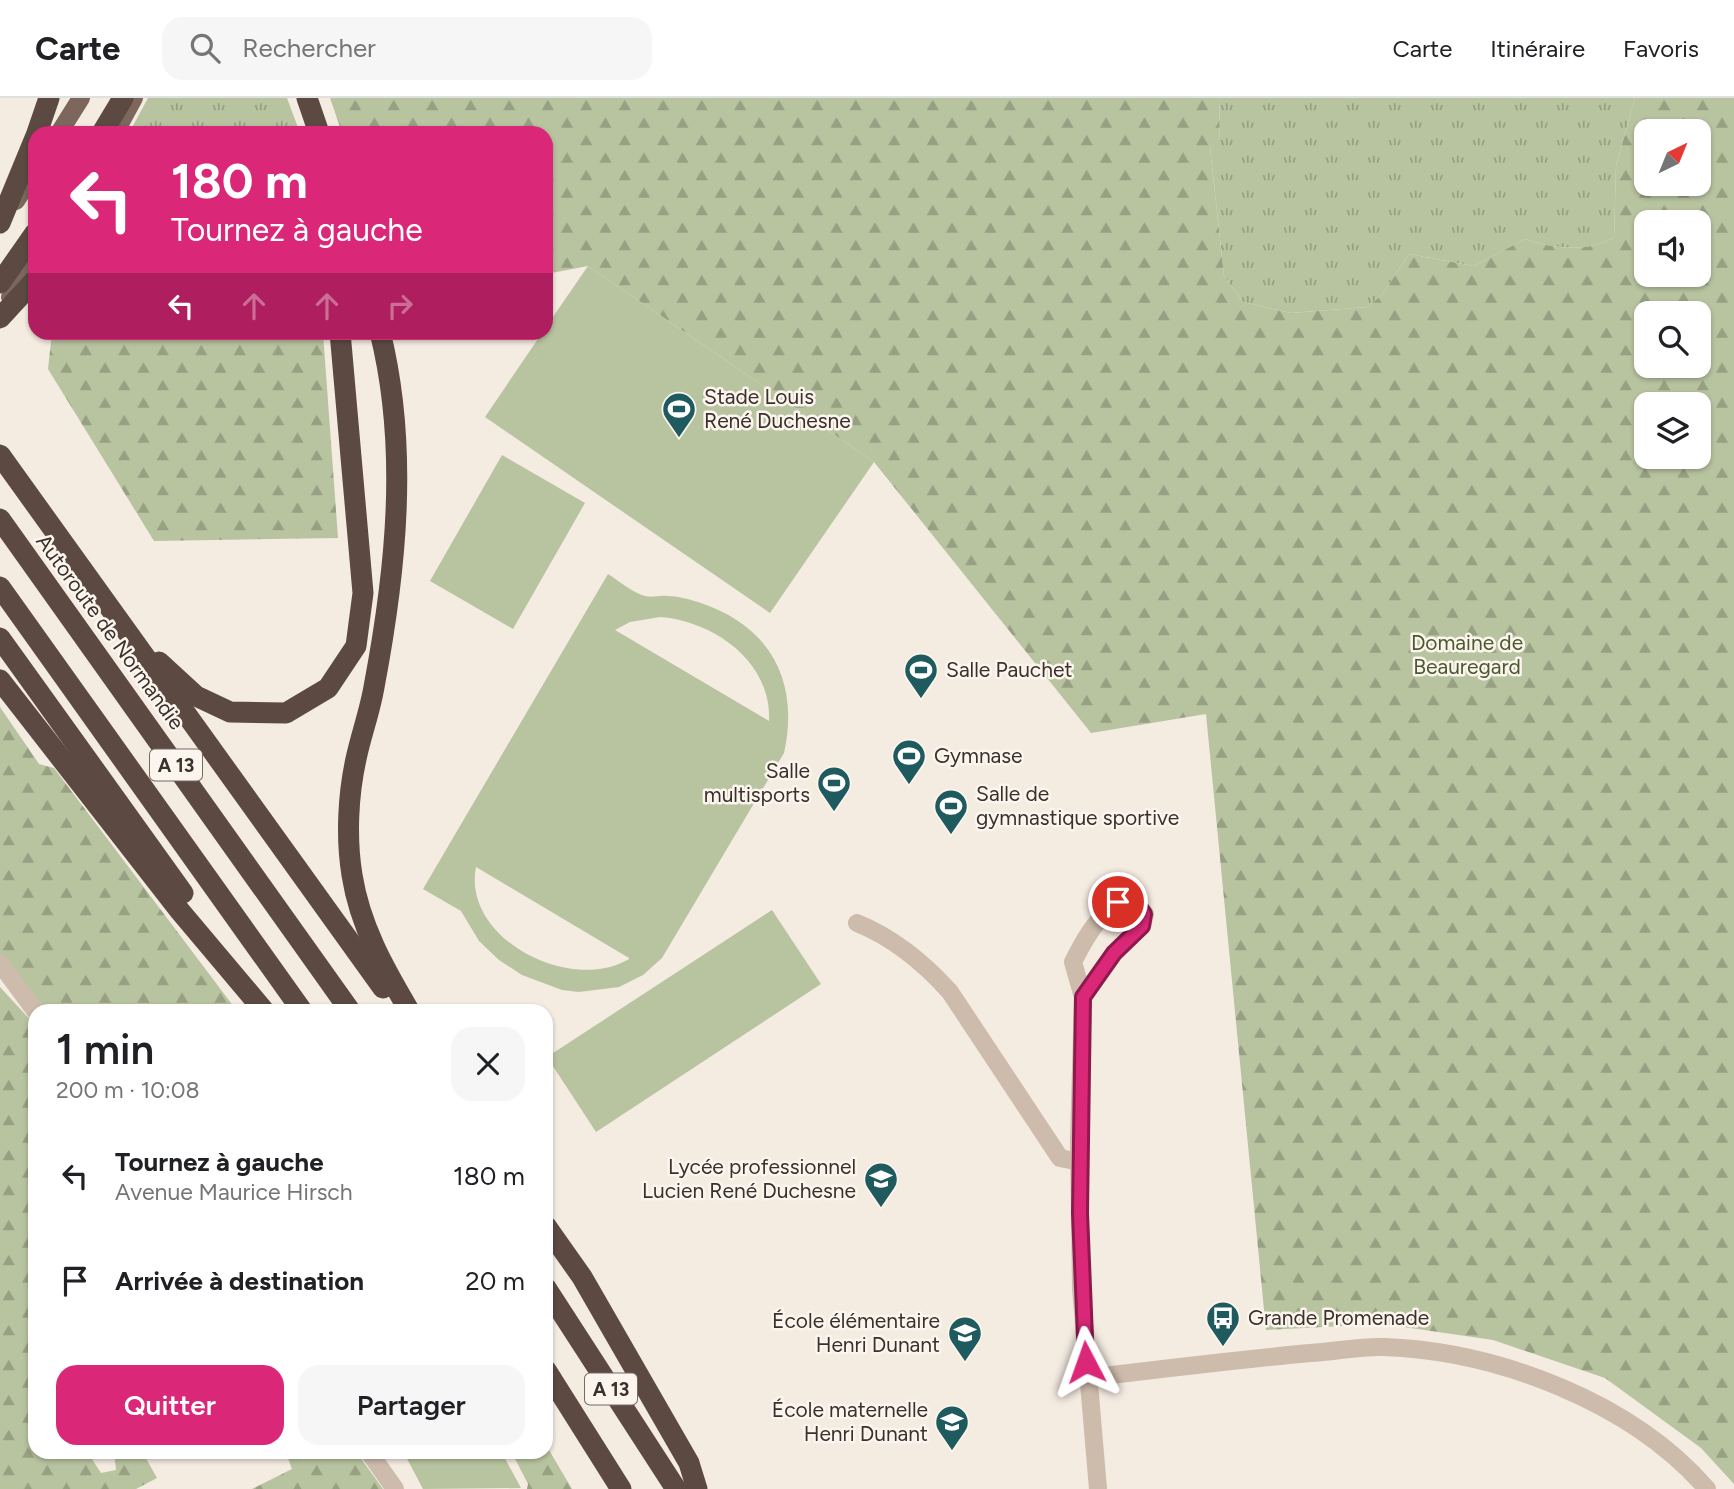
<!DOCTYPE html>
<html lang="fr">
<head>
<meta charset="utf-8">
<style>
	body { margin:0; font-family:Figtree,sans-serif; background:#f6f6f6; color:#202124; height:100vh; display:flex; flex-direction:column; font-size:26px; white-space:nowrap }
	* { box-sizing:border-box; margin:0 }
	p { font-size:23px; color:#757577 }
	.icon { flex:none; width:38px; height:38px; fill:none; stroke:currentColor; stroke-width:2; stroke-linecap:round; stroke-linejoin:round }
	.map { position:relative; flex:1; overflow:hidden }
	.side { position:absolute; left:28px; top:906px; width:525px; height:455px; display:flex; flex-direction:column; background:#fff; border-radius:21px; box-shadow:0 2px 5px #0004 }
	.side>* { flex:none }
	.banner { position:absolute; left:28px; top:28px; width:525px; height:214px; border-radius:21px; box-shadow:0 2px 5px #0004; background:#db2777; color:#fff; overflow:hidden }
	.needle { width:46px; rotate:43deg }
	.buttons { position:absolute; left:1634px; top:21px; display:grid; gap:14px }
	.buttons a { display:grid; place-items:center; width:77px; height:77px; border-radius:14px; background:#fff; box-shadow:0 2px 5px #0004; font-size:35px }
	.pin { position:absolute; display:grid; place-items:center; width:60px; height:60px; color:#fff; margin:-30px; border:4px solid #fff; border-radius:50%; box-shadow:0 2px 7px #0007 }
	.me { position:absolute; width:77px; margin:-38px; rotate:356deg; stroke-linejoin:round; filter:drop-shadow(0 0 5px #0008) }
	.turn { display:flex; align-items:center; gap:24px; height:147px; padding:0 28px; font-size:32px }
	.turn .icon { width:91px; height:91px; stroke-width:2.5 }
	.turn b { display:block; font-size:49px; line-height:60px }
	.lanes { display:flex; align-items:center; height:66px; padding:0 28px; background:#0003; justify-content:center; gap:35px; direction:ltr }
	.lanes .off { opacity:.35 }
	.round { display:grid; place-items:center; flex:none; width:74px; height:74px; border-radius:21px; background:#f6f6f6 }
	.summary { display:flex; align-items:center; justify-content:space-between; height:119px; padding:0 28px }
	h1 { font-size:42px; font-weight:600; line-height:52px }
	.primary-button { display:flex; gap:14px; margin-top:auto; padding:14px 28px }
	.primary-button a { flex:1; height:80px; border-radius:21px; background:#db2777; color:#fff; font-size:28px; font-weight:600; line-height:80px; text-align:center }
	.primary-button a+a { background:#f6f6f6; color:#202124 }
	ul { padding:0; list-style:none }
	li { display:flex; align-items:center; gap:21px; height:105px; padding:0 28px }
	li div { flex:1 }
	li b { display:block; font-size:26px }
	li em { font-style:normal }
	header { display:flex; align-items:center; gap:42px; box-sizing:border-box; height:98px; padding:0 35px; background:#fff; border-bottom:2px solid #e0e0e0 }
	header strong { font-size:33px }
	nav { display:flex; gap:38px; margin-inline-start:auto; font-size:24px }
	.search { width:490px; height:63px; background:#f6f6f6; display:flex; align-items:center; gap:18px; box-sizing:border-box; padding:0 24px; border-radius:21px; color:#757577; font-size:26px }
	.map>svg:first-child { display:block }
	.grass { fill:url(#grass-tufts) }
	.forest { fill:url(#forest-firs); fill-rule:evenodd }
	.pitch { fill:#b8c4a0; fill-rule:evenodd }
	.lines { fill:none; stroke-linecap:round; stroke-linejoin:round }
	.street { stroke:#cdbbac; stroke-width:18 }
	.primary { stroke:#7d675c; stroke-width:18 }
	.highway { stroke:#5c4a42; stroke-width:21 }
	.route-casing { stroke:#8e194d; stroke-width:18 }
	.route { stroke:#db2777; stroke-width:12 }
	.labels { text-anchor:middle; stroke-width:5; stroke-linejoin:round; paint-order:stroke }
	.shield { fill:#fbf5ee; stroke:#756b66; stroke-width:2 }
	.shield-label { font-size:19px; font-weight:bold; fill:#3b302b }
	.poi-label { font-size:21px; fill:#3b302b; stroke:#fbf5ee; text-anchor:start }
	.street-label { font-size:21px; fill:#3b302b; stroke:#fbf5ee }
	.park-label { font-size:21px; fill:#4a5a2e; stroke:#fbf5ee }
</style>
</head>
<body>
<header>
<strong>Carte</strong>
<div class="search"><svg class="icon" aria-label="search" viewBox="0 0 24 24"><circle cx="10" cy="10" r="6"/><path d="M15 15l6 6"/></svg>Rechercher</div>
<nav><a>Carte</a><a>Itinéraire</a><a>Favoris</a></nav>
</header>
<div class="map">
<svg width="1734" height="1391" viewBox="0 0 1734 1391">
	<defs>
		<pattern id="grass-tufts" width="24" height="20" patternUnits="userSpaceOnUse" patternTransform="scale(1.75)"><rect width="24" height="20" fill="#b8c4a0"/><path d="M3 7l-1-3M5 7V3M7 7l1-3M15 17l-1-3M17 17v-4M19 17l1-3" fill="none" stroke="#97a083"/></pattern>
		<pattern id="forest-firs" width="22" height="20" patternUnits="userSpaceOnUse" patternTransform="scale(1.75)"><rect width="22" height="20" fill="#b8c4a0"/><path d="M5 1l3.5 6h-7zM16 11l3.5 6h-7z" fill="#97a083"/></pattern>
	</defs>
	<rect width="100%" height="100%" fill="#f4ebe1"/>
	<g class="grass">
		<path d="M148,0h139l13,35h-171z"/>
		<path d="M1219,0h416l-19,68 -2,71c-26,16 -61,12 -89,2l-51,27 -65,-12 -27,41 -15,12 -76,6 -48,-11 -19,-26 -14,-129 10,-8z"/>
	</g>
	<g class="forest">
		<path d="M330,0h889l1,42 -10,7 14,129 19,26 48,11 76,-6 15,-12 27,-41 65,12 51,-27c28,10 63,14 89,-2l2,-71 19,-68h99v1386l-33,-36 -96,-70 -112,-38 -110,-16 -117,6 -60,-616 -115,19 -217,-271 -286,-196 -42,8v-141h-204zM1647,33h52v53h-52zM1647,124h52v53h-52zM1647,215h52v53h-52zM1647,306h52v53h-52z"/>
		<path d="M52,235h271l15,205 -184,3 -106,-172z"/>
		<path d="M0,609l39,57 15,4 183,243h-190l-47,-55z"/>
		<path d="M0,889l35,38v427l53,1 13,20 15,-3 -2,-17h29l14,25 -21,11h-136z"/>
		<path d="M546,1347l26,44h-45l1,-5 -16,-31 34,-1z"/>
		<path d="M286,1355h71l26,36h-131l40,-20z"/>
	</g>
	<g class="pitch">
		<path d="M588,168l286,196 -104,151 -285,-196 57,-84 4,-1v-5z"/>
		<path d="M502,357l83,48 -72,126 -83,-48z"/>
		<path d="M608,476c11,7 25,19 37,22 7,2 15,-1 22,0 10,0 21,3 31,6 72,23 102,79 86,151l-122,205 -19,17 -24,12 -40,5 -17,-2 -40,-15 -23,-15 -20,-19 -18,-30 -38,-22zM660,519c54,4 112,45 109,104l-154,-91 15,-8zM476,769l153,91v1c-58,35 -167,-20 -153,-92z"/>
		<path d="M772,812l49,74 -225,148 -49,-75z"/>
		<path d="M404,1355h98l19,35 -98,1z"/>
	</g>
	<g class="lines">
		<g class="street">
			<path d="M857,825c37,15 67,40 93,69l110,166 20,4"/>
			<path d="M0,865l36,49"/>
			<path d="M1083,899l31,-44 28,-27 3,-12 -11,-13c-31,3 -48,35 -61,61l10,35 -4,143 2,149 17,200"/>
			<path d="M1087,1280c74,-9 148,-18 223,-25 24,-1 50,-7 74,-6 113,4 248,55 323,142"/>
			<path d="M369,1354l26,37"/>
		</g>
		<g class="primary">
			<path d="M59,35l22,-35"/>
			<path d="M115,35l19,-35"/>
			<path d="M16,103l19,-30"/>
			<path d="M10,199l25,-38"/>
		</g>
		<g class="highway">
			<path d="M307,0l12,35"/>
			<path d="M37,35l12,-35"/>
			<path d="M102,35l21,-35"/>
			<path d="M0,125l35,-85"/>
			<path d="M0,185l35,-50"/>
			<path d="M0,220l35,-38"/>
			<path d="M380,234c29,116 16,239 -6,355 -4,24 -13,48 -18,72 -8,36 -10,79 -4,116 8,51 32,93 58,137"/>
			<path d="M0,357l383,533"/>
			<path d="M0,421l351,493"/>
			<path d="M0,489l303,425"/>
			<path d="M0,540l183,255"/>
			<path d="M159,564l37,34 34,16 56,1 42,-25 28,-42 7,-53 -23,-261"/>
			<path d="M0,582l180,231 85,101"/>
			<path d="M546,1128l36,51 107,186 8,26"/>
			<path d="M546,1190l130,201"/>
			<path d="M546,1272l75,119"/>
		</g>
	</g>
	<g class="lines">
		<g class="route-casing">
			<path id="route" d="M1086,1264l-6,-149 3,-216 31,-44 28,-27 2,-12 -9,-13 -17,1"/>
		</g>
		<use href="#route" class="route"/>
	</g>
	<defs>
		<g id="stadium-pin" transform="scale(1.75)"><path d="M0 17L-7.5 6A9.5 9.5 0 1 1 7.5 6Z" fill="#1f5a5e" stroke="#fbf5ee"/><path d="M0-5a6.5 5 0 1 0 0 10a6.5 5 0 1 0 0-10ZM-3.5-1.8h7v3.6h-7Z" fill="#fff"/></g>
		<g id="school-pin" transform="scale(1.75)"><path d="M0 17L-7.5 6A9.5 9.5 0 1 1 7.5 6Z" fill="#1f5a5e" stroke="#fbf5ee"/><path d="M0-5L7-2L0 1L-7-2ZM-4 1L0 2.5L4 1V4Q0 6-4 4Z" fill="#fff"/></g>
		<g id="bus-pin" transform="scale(1.75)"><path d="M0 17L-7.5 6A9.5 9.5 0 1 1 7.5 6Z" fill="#1f5a5e" stroke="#fbf5ee"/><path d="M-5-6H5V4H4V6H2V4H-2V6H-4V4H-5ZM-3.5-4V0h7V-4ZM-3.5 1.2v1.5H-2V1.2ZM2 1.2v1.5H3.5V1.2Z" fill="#fff"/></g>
	</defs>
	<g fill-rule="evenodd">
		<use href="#stadium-pin" x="679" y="311"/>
		<use href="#stadium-pin" x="921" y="572"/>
		<use href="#stadium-pin" x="909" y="658"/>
		<use href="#stadium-pin" x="834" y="685"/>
		<use href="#stadium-pin" x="951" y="708"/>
		<use href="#school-pin" x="881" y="1081"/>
		<use href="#bus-pin" x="1223" y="1220"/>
		<use href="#school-pin" x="965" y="1235"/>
		<use href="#school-pin" x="952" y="1324"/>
	</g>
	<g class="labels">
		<g class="shield">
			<rect x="150" y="651.5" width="52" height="31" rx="5"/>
			<rect x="585" y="1275.5" width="52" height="31" rx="5"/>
		</g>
		<g class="shield-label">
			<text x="176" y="674">A 13</text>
			<text x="611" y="1298">A 13</text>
		</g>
		<g class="poi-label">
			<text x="704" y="306">Stade Louis<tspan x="704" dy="24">René Duchesne</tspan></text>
			<text x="946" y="579">Salle Pauchet</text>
			<text x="934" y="665">Gymnase</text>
			<text x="810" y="680" text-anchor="end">Salle<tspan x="810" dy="24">multisports</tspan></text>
			<text x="976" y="703">Salle de<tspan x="976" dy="24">gymnastique sportive</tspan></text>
			<text x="856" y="1076" text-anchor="end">Lycée professionnel<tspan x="856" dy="24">Lucien René Duchesne</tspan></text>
			<text x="1248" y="1227">Grande Promenade</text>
			<text x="940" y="1230" text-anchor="end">École élémentaire<tspan x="940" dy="24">Henri Dunant</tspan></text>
			<text x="928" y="1319" text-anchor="end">École maternelle<tspan x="928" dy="24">Henri Dunant</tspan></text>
		</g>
		<g class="street-label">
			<text transform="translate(110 534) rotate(54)" y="7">Autoroute de Normandie</text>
		</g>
		<g class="park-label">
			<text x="1467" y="552">Domaine de<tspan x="1467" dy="24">Beauregard</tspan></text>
		</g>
	</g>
</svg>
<div class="buttons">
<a><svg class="needle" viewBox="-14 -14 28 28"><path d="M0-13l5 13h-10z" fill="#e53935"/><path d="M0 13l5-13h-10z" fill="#757577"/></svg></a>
<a><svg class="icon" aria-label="sound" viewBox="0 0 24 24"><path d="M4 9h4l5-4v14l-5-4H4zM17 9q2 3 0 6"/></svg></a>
<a><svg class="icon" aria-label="search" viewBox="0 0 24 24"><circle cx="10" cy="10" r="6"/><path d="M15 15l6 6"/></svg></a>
<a><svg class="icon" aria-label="layers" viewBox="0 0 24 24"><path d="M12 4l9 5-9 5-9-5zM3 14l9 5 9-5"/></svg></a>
</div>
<div class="pin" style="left:1118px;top:804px;background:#d93025"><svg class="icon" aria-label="arrive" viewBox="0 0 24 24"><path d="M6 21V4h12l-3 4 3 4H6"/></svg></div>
<svg class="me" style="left:1086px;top:1264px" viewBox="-20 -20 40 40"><path d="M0-17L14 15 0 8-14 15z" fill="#db2777" stroke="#fff" stroke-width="4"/></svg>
<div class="banner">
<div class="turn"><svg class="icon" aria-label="left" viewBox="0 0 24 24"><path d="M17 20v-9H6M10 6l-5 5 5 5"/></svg><div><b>180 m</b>Tournez à gauche</div></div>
<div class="lanes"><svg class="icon" aria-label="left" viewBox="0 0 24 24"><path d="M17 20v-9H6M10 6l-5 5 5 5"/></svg><svg class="icon off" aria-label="ahead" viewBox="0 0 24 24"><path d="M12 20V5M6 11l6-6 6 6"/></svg><svg class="icon off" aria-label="ahead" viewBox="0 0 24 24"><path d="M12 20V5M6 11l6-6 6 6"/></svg><svg class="icon off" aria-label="right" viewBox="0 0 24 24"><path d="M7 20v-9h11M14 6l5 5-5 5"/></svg></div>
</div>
<section class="side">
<div class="summary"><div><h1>1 min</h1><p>200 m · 10:08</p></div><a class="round"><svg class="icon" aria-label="close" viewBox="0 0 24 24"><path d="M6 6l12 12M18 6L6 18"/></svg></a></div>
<ul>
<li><svg class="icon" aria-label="left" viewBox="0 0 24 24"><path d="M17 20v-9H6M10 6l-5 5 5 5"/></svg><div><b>Tournez à gauche</b><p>Avenue Maurice Hirsch</p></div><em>180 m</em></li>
<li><svg class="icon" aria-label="arrive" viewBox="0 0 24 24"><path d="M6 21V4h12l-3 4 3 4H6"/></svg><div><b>Arrivée à destination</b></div><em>20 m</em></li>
</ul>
<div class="primary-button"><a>Quitter</a><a>Partager</a></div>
</section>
</div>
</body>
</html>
